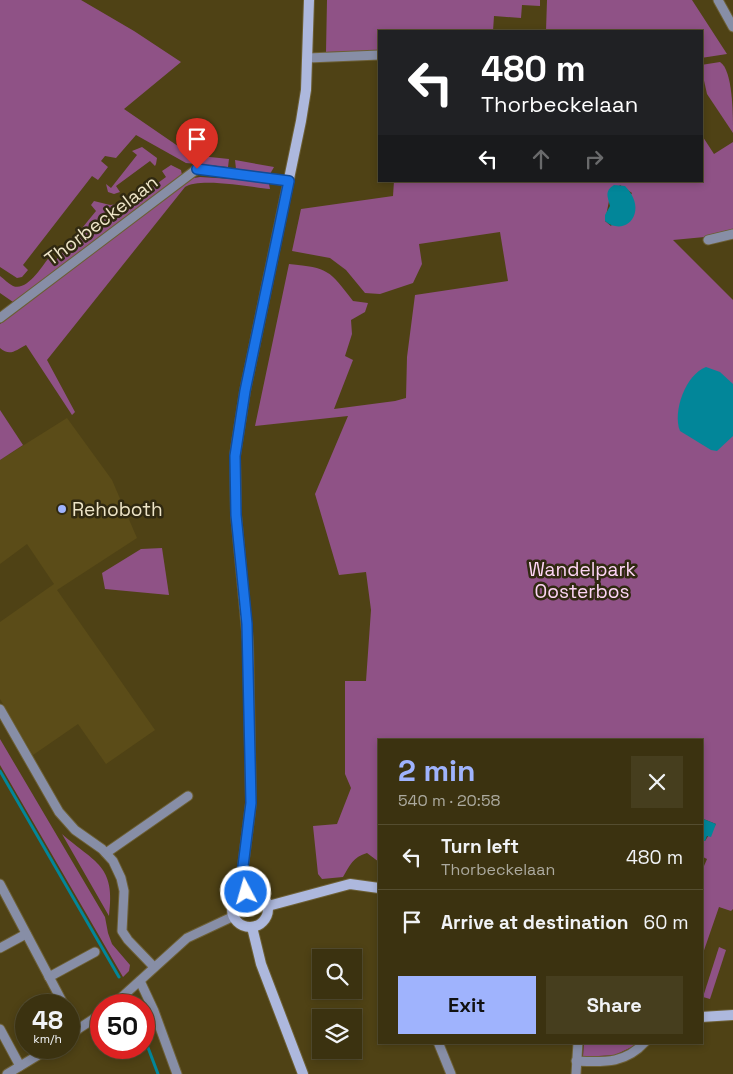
<!DOCTYPE html>
<html lang="en">
<head>
<meta charset="utf-8">
<style>
	body { margin:0; font-family:"Space Grotesk",sans-serif; background:#463e1e; color:#f1f3f6; height:100vh; display:flex; flex-direction:column; font-size:19px; white-space:nowrap }
	* { box-sizing:border-box; margin:0 }
	p { font-size:16px; color:#acaa9f }
	.icon { flex:none; width:28px; height:28px; fill:none; stroke:currentColor; stroke-width:2; stroke-linecap:round; stroke-linejoin:round }
	.map { position:relative; flex:1; overflow:hidden }
	.details { position:absolute; left:378px; top:739px; width:325px; height:305px; display:flex; flex-direction:column; background:#3b3210; border-radius:0px; box-shadow:0 2px 8px #0003,0 0 0 1px #544d30 }
	.details>* { flex:none }
	.top-card { position:absolute; left:378px; top:30px; width:325px; height:152px; border-radius:0px; box-shadow:0 2px 8px #0003,0 0 0 1px #544d30; background:#202124; color:#fff; overflow:hidden }
	.buttons { position:absolute; left:312px; top:949px; display:grid; gap:10px }
	.buttons a { display:grid; place-items:center; width:50px; height:50px; border-radius:0px; background:#3b3210; box-shadow:0 2px 8px #0003,0 0 0 1px #544d30; font-size:25px }
	.speed { position:absolute; left:15px; top:994px; display:flex; gap:10px; font-size:25px; font-weight:700; text-align:center }
	.speed>* { display:grid; place-content:center; width:65px; height:65px; border-radius:50%; background:#3b3210; box-shadow:0 2px 8px #0003,0 0 0 1px #544d30; line-height:1 }
	.speed small { font-size:12px; font-weight:400 }
	.speed .limit { border:8px solid #d22; background:#fff; color:#111 }
	.pin { position:absolute; display:grid; place-items:center; width:42px; height:42px; color:#fff; margin:-51px -21px; border-radius:50% 50% 50% 0; rotate:-45deg; box-shadow:0 0 5px #0007 }
	.pin .icon { rotate:45deg }
	.me { position:absolute; width:55px; margin:-28px; rotate:354deg; stroke-linejoin:round; filter:drop-shadow(0 0 4px #0008) }
	.turn { display:flex; align-items:center; gap:18px; height:105px; padding:0 20px; font-size:22px }
	.turn .icon { width:65px; height:65px; stroke-width:2.5 }
	.turn b { display:block; font-size:35px; line-height:42px }
	.lanes { display:flex; align-items:center; height:48px; padding:0 20px; background:#0003; justify-content:center; gap:25px; direction:ltr }
	.lanes .off { opacity:.35 }
	.round { display:grid; place-items:center; flex:none; width:52px; height:52px; border-radius:0px; background:#463e1e }
	.head { display:flex; align-items:center; justify-content:space-between; height:85px; padding:0 20px }
	h1 { font-size:30px; font-weight:700; line-height:38px; color:#9fb3fd }
	.cta { display:flex; gap:10px; margin-top:auto; padding:10px 20px }
	.cta a { flex:1; height:58px; border-radius:0px; background:#9fb3fd; color:#111; font-size:20px; font-weight:700; line-height:58px; text-align:center }
	.cta a+a { background:#463e1e; color:#f1f3f6 }
	ul { padding:0; list-style:none }
	li { display:flex; align-items:center; gap:15px; height:65px; padding:0 20px; border-top:1px solid #544d30 }
	li div { flex:1 }
	li b { display:block; font-size:19px }
	li em { font-style:normal }
	.map>svg:first-child { display:block }
	.built { fill:#5b4c18 }
	.green { fill:#8f5286; fill-rule:evenodd }
	.water { fill:#028699 }
	.lines { fill:none; stroke-linecap:round; stroke-linejoin:round }
	.stream { stroke:#028699; stroke-width:3 }
	.street-casing { stroke:#6c5f35; stroke-width:11 }
	.secondary-casing { stroke:#6c5f35; stroke-width:12 }
	.street { stroke:#878ea6; stroke-width:9 }
	.secondary { stroke:#adb8dd; stroke-width:10 }
	.route-casing { stroke:#114b97; stroke-width:12 }
	.route { stroke:#1a73e8; stroke-width:9 }
	.poi-dot { fill:#9fb3fd; stroke:#302911; stroke-width:2 }
	.labels { text-anchor:middle; stroke-width:5; stroke-linejoin:round; paint-order:stroke }
	.street-label { font-size:19px; fill:#eee5c8; stroke:#302911 }
	.poi-label { font-size:19px; fill:#eee5c8; stroke:#302911; text-anchor:start }
	.park-label { font-size:19px; fill:#fdd5f5; stroke:#302911 }
</style>
</head>
<body>
<div class="map">
<svg width="733" height="1074" viewBox="0 0 733 1074">
	<rect width="100%" height="100%" fill="#4f4215"/>
	<path class="built" d="M67,418l45,62 25,58 -80,52 98,140 -49,34 -28,-40 -45,31 -33,-56v-77l54,-38 -27,-40 -27,20v-104z"/>
	<g class="green">
		<path d="M0,0h81l53,31 47,31 -57,47 67,46 38,4 -1,8 -42,-4 -50,-28 -20,23 -11,-2 -4,5 7,6 -10,13 -6,-4 -69,89 5,5 -6,7 -5,1 -17,-11z"/>
		<path d="M327,0h213v6l-18,-1 -1,13 -27,-2 -1,15h-114v20l-53,1z"/>
		<path d="M547,0h145l35,54 -26,4v-27h-155z"/>
		<path d="M720,62c13,8 13,53 13,71l-26,-39 -6,-27v-2z"/>
		<path d="M701,134l13,20 19,-12v88h-6l-12,6 -42,4 60,60v609l-2,2 -12,-4 -18,52v-86l6,-14 -6,-3v-16l4,1 11,-17 -15,-6v-78h-322v122l-12,-9c-14,4 -17,12 -24,24l-21,2 -4,-5 -5,-48 24,-2 14,-36 -6,-14v-93h21l5,-71 -5,-38 -27,3 -24,-81 33,-78 -93,10 34,-162c40,4 40,6 64,37l15,2 -3,9 -14,8 1,14 -7,22 8,4 -19,49 61,-8 11,-3 1,-41 8,-62 93,-14 -8,-49 -81,12 3,20 -9,19 -33,11 -15,-1 -19,-23 -16,-12 -38,-7 9,-42 92,-13 1,-15h307zM620,185l12,8 -21,33 -6,-5 4,-20z"/>
		<path d="M142,147l15,11 -1,6 -1,2 -5,-5 -34,25 4,6 -6,2 -6,-2 -2,-8 5,4 26,-33 -5,-4z"/>
		<path d="M235,160l39,7 -4,7 -34,-5z"/>
		<path d="M171,165l10,5 1,5 -169,127 -13,-9v-17c4,3 9,8 13,10 14,6 30,-21 37,-30l6,4 40,-49 -5,-6 3,-4 16,4 9,-1 4,5 43,-32 -4,-6z"/>
		<path d="M200,177l63,4 6,3 1,5c-19,-2 -71,-12 -85,-2l-138,173 28,52 -3,3 -46,-70c-10,5 -16,12 -26,3v-24l188,-145z"/>
		<path d="M0,410l23,35 -23,15z"/>
		<path d="M162,548l7,47 -64,-6 -3,-16 39,-24z"/>
		<path d="M0,739l105,178 3,16 4,11 18,21 -1,6 -6,6 -123,-212z"/>
		<path d="M62,834c33,29 54,31 47,82z"/>
		<path d="M719,947l7,3 -16,49 -7,-2z"/>
		<path d="M584,1043h56l-25,12 -32,2z"/>
	</g>
	<g class="water">
		<path d="M614,185l11,1c25,26 0,52 -20,35v-6l5,-9c-2,-9 -6,-15 4,-21z"/>
		<path d="M706,367l14,5 13,12v52l-16,15 -6,-1 -31,-19c-8,-19 6,-57 26,-64z"/>
		<path d="M701,818l15,6 -5,13 -4,-1 -2,5 -4,-1z"/>
	</g>
	<g class="lines">
		<g class="stream">
			<path d="M0,771l119,206"/>
			<path d="M144,1037l14,37"/>
		</g>
		<g class="street-casing">
			<g id="street">
				<path d="M718,0l15,27"/>
				<path d="M308,58l71,-3"/>
				<path d="M708,240l25,-6"/>
				<path d="M0,318l197,-149 92,12"/>
				<path d="M0,709l59,103 16,18 27,19 11,12 8,17 3,13 -2,40 6,9 26,27"/>
				<path d="M106,853l82,-57"/>
				<path d="M0,884l64,121"/>
				<path d="M0,948l26,-14"/>
				<path d="M49,977l46,-25"/>
				<path d="M140,981l14,30 23,63"/>
				<path d="M113,1005l74,-67 47,-22"/>
				<path d="M69,1014l8,16"/>
				<path d="M0,1029l20,37"/>
				<path d="M69,1035l32,-21"/>
				<path d="M438,1042l13,32"/>
				<path d="M576,1061c28,1 49,3 69,-19"/>
				<path d="M7,1074l43,-26"/>
				<path d="M576,1074l2,-32"/>
			</g>
		</g>
		<g class="secondary-casing">
			<g id="secondary">
				<circle cx="250" cy="909" r="18"/>
				<path d="M246,892l-3,-26 8,-63 -3,-161 -12,-127 -1,-60 10,-64 56,-270 5,-31 3,-90"/>
				<path d="M268,906l82,-22 29,4"/>
				<path d="M252,927l9,37 42,110"/>
				<path d="M701,1017l32,-2"/>
			</g>
		</g>
		<use href="#street" class="street"/>
		<use href="#secondary" class="secondary"/>
	</g>
	<g class="lines">
		<g class="route-casing">
			<path id="route" d="M197,169l92,12 -44,210 -10,65 1,59 11,109 4,179 -8,63 3,26"/>
		</g>
		<use href="#route" class="route"/>
	</g>
	<circle class="poi-dot" cx="62" cy="509" r="5"/>
	<g class="labels">
		<g class="street-label">
			<text transform="translate(101 220) rotate(-37)" y="7">Thorbeckelaan</text>
		</g>
		<g class="poi-label">
			<text x="72" y="516">Rehoboth</text>
		</g>
		<g class="park-label">
			<text x="582" y="576">Wandelpark<tspan x="582" dy="22">Oosterbos</tspan></text>
		</g>
	</g>
</svg>
<div class="buttons">
<a><svg class="icon" aria-label="search" viewBox="0 0 24 24"><circle cx="10" cy="10" r="6"/><path d="M15 15l6 6"/></svg></a>
<a><svg class="icon" aria-label="layers" viewBox="0 0 24 24"><path d="M12 4l9 5-9 5-9-5zM3 14l9 5 9-5"/></svg></a>
</div>
<div class="speed"><div>48<small>km/h</small></div><div class="limit">50</div></div>
<div class="pin" style="left:197px;top:169px;background:#d93025"><svg class="icon" aria-label="arrive" viewBox="0 0 24 24"><path d="M6 21V4h12l-3 4 3 4H6"/></svg></div>
<svg class="me" style="left:246px;top:892px" viewBox="-20 -20 40 40"><circle r="17" fill="#1a73e8" stroke="#fff" stroke-width="3"/><path d="M0-11L8 9 0 5-8 9z" fill="#fff"/></svg>
<div class="top-card">
<div class="turn"><svg class="icon" aria-label="left" viewBox="0 0 24 24"><path d="M17 20v-9H6M10 6l-5 5 5 5"/></svg><div><b>480 m</b>Thorbeckelaan</div></div>
<div class="lanes"><svg class="icon" aria-label="left" viewBox="0 0 24 24"><path d="M17 20v-9H6M10 6l-5 5 5 5"/></svg><svg class="icon off" aria-label="ahead" viewBox="0 0 24 24"><path d="M12 20V5M6 11l6-6 6 6"/></svg><svg class="icon off" aria-label="right" viewBox="0 0 24 24"><path d="M7 20v-9h11M14 6l5 5-5 5"/></svg></div>
</div>
<section class="details">
<div class="head"><div><h1>2 min</h1><p>540 m · 20:58</p></div><a class="round"><svg class="icon" aria-label="close" viewBox="0 0 24 24"><path d="M6 6l12 12M18 6L6 18"/></svg></a></div>
<ul>
<li><svg class="icon" aria-label="left" viewBox="0 0 24 24"><path d="M17 20v-9H6M10 6l-5 5 5 5"/></svg><div><b>Turn left</b><p>Thorbeckelaan</p></div><em>480 m</em></li>
<li><svg class="icon" aria-label="arrive" viewBox="0 0 24 24"><path d="M6 21V4h12l-3 4 3 4H6"/></svg><div><b>Arrive at destination</b></div><em>60 m</em></li>
</ul>
<div class="cta"><a>Exit</a><a>Share</a></div>
</section>
</div>
</body>
</html>
